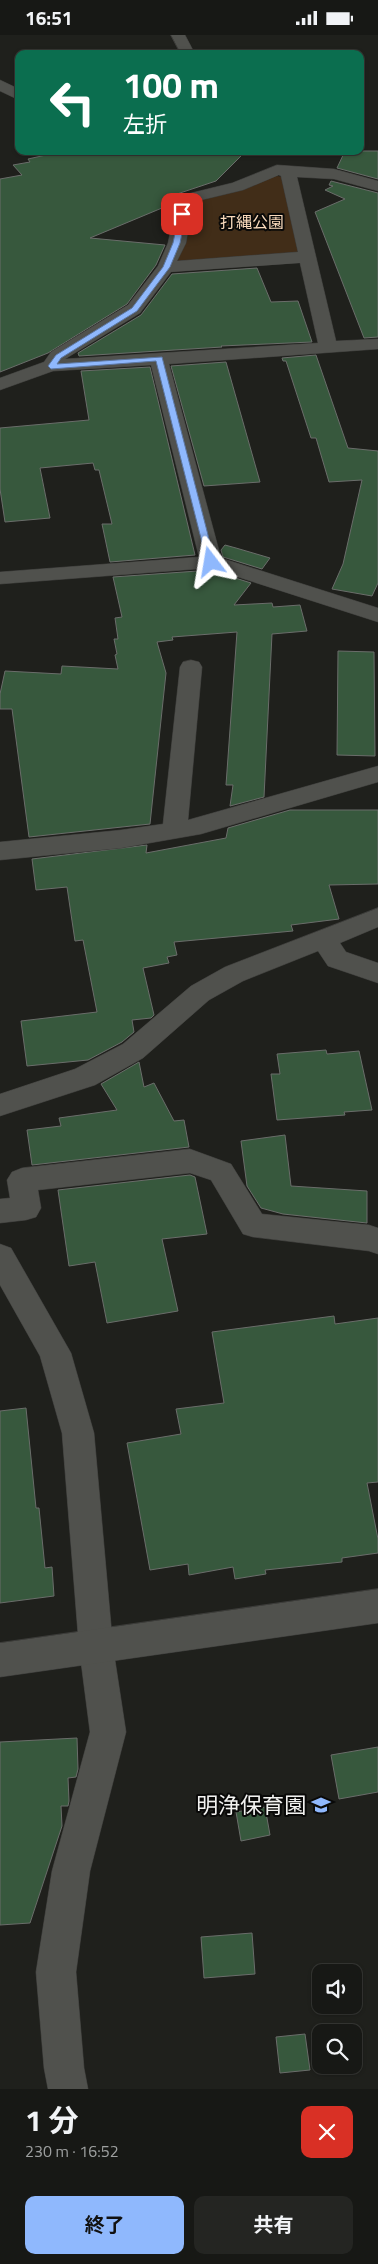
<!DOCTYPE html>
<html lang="ja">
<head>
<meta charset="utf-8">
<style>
	body { margin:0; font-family:"Titillium Web","Noto Sans JP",sans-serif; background:#242522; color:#f1f3f6; height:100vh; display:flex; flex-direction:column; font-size:19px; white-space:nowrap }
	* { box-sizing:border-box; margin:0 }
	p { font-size:16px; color:#9ea0a0 }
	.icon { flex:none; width:28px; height:28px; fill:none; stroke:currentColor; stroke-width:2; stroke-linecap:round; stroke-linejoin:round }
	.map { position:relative; height:2054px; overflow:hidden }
	.drawer { display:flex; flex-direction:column; background:#171815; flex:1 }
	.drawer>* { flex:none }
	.top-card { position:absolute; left:15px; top:15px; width:349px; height:105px; border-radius:10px; box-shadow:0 1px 4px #0004,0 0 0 1px #363734; background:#0b6e4f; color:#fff; overflow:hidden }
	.controls { position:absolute; left:312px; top:1929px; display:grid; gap:10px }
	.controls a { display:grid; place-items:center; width:50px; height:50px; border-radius:10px; background:#171815; box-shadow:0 1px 4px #0004,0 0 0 1px #363734; font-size:25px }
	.pin { position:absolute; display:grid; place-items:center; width:42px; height:42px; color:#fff; margin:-21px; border-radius:10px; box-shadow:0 2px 8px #0006 }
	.me { position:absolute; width:55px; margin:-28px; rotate:346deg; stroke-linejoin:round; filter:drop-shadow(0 0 4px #0008) }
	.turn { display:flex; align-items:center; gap:18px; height:105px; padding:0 25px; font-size:22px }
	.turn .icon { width:65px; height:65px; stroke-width:2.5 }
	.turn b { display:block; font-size:35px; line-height:42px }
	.round { display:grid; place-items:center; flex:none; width:52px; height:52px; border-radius:10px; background:#242522 }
	.head { display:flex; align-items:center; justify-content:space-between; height:85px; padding:0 25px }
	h1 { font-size:30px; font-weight:700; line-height:38px }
	.primary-button { display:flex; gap:10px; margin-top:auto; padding:10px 25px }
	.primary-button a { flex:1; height:58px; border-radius:10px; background:#8fb8fd; color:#111; font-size:20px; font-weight:700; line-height:58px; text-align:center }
	.primary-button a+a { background:#242522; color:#f1f3f6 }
	.status { display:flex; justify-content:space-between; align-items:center; height:35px; padding:0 25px; background:#171815; direction:ltr }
	.status svg { height:14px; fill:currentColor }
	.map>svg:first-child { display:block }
	.green { fill:#412d18 }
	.building { fill:#37583d; stroke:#6a6d6a }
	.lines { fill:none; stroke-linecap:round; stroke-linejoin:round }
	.minor-casing { stroke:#3c3c3a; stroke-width:1 }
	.tertiary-casing { stroke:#3c3c3a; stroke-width:1 }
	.minor { fill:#50514d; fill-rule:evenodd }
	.tertiary { fill:#50514d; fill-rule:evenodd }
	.route { fill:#8fb8fd; stroke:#5d78a4 }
	.labels { text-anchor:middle; stroke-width:4; stroke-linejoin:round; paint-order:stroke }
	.far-park-label { font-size:16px; fill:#f9dabc; stroke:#090908 }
	.near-poi-label { font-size:22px; fill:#f2f2f0; stroke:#090908; text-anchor:end }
</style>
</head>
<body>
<div class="status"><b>16:51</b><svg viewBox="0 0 49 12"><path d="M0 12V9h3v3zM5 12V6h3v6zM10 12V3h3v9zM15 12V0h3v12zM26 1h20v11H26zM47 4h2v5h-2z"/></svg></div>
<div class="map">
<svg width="378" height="2054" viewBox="0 0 378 2054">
	<rect width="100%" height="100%" fill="#1f201c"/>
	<path class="green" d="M277,141l6,1 17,76 -118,10 -7,-4 14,-53 7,-6z"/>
	<g class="building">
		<path d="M64,116h147l31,4 -26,26 -39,13 -3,9 -84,35 75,7 -9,20 -29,39 -79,49 -48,19v-193l22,-4 -9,-10 17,-3 -2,-3z"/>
		<path d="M345,116h33v28l-41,-11z"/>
		<path d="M331,146l47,12v144l-14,1 -49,-126 30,-13 -20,-9 8,-4 -4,-1z"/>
		<path d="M257,233l14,34 27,-1 14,41 -91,4 1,1 -143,9 -1,-3 63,-38 31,-41z"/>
		<path d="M316,320l32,93 30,3v132l-6,13 -40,-7 11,-25 19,-84 -33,2 -13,-44h-5l-25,-77h-3l-1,-3z"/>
		<path d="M226,327l34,120 -56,4 -33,-120z"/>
		<path d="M150,332l45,188 -85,7 -8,-38h10l-13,-54h-4l-2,-7 -53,5 10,50 -45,4 -5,-33v-61l89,-8 -8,-49z"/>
		<path d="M225,510l11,3 34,10 -8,11 -39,-12 -2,-7z"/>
		<path d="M203,535h7l41,13 -17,22 38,-2 1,4 27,-2 7,26 -35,3 -8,163 -34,9 3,-21h-7l11,-153 -65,5 1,3 -16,2 9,31 -16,151 -121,13 -17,-128h-12v-15l5,-23 56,3 1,-8 56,3 -3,-14 2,-1 -3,-15h4l-3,-21 7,-1 -9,-40 85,-6 1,3z"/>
		<path d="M338,616l36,1 1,104 -38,-1z"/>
		<path d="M290,775h88v74l-49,1 10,34 -48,6 2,6 -119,11 3,13 -10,2 2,6 -26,5 11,47 -3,3 -19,2 2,12 -12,10 -34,18 -61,6 -6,-45 76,-9 -14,-72 -8,1 -8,-54 -31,3 -4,-31 115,-14 -1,8 80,-15 2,-10z"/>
		<path d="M326,1015l1,4 32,-3 13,59 -28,2 1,3 -68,5 -6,-46h9l-3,-20z"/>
		<path d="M139,1027l5,25 10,-4 20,38 10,-1 5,27 -157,18 -5,-35 34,-4 -2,-8 58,-8 -16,-26z"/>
		<path d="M285,1100l6,51 76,5v32l-84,-9 -22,-6 -14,-22 -6,-45z"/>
		<path d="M190,1140l5,2 12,57 -45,5 16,72 -71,12 -12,-61 -26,4 -11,-76z"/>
		<path d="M334,1281l1,8 43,-6v164l-11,1 11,56v14l-36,5v4l-77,8 1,4 -31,5 -2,-12 -44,8 -1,-11 -38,6 -23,-127 54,-9 -5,-25 48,-6 -12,-71z"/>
		<path d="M26,1373l10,100h3l6,60 7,-1 2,29 -54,7v-192z"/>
		<path d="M77,1703l1,31 -2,8 -8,1 1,23 -1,5h-7l1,20 -32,97 -30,2v-183z"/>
		<path d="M378,1712v45l-39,7 -8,-44z"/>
		<path d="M265,1772l5,28 -29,6 -5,-29z"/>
		<path d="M252,1898l3,41 -51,4 -3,-41z"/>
		<path d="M305,1999l5,36 -30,3 -4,-36z"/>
	</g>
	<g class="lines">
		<g class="minor-casing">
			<g id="minor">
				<path d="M171,0h14l10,19h-14z"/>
				<path d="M0,45l19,9v11l-19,-9z"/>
				<path d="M277,130l57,4 44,12v10l-44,-12 -37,-2 39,164 42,-2v10l-209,15 52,194 157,50v14l-168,-54 -210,16v-12l199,-15 -48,-192 -98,6 -53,19v-12l44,-16 7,-10 77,-47 30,-39 10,-23 9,-44 2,-3 53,-13zM279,140l2,1 17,76 -121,9 9,-18 7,-41 50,-12zM300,228l18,80 -253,16 75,-46 31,-41z"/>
				<path d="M191,625l8,2 3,5 -14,153 190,-54v16l-177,52 -80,14 -121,12v-18l121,-12 42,-6 17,-157 3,-5z"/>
				<path d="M378,873v19l-38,16 6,9 32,11v20l-50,-17 -10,-15 -75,30 -34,19 -66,58 -48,27 -95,31v-22l75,-25 48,-25 68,-58 34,-19z"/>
				<path d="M190,1114l41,15 31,50 107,11 9,3v26l-9,-3 -116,-14 -10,-3 -32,-54 -21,-7 -152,17 3,18 -5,9 -10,3 -26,3v-24l10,-1 -3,-18 5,-8 10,-4z"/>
				<path d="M0,1209l11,4 60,105 23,80 19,214 13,85 -36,139 -14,101 8,96 4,21h-40l-4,-21 -8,-96 16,-101 38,-139 -11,-85 -17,-214 -22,-77 -40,-71z"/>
			</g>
		</g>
		<g class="tertiary-casing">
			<path id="tertiary" d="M378,1554v34l-378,54v-34z"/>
		</g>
		<use href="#minor" class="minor"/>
		<use href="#tertiary" class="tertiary"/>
	</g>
	<path class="route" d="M182,177l4,2 -6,29 -10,24 -33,44 -76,47 -4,6 105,-7 53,205 -4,3 -4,-3 -51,-201 -105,8 -3,-3 8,-11 76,-47 31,-41 10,-24 6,-29z"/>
	<defs>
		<g id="school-bare" transform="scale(1.5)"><path d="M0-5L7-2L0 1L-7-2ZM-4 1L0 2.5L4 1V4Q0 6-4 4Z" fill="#8fb8fd" stroke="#090908" stroke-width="2.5" paint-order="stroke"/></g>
	</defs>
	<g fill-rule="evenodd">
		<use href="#school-bare" x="321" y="1770"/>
	</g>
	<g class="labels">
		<g class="far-park-label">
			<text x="252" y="193">打縄公園</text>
		</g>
		<g class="near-poi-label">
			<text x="306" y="1778">明浄保育園</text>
		</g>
	</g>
</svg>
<div class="controls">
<a><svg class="icon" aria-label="sound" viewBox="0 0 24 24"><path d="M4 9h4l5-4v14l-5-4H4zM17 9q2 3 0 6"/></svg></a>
<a><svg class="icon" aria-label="search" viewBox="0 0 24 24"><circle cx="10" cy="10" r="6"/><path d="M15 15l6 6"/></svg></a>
</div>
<div class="pin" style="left:182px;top:179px;background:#d93025"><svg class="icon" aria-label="arrive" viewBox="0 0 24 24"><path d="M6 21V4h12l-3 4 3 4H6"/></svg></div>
<svg class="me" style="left:211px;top:527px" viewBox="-20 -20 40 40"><path d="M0-17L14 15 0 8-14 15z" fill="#8fb8fd" stroke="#fff" stroke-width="4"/></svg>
<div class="top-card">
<div class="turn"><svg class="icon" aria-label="left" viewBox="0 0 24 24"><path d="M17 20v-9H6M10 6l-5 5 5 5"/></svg><div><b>100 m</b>左折</div></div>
</div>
</div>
<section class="drawer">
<div class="head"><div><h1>1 分</h1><p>230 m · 16:52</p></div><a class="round" style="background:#d93025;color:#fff"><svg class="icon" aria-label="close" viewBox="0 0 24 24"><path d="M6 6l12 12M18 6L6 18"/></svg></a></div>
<div class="primary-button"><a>終了</a><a>共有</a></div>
</section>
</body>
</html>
